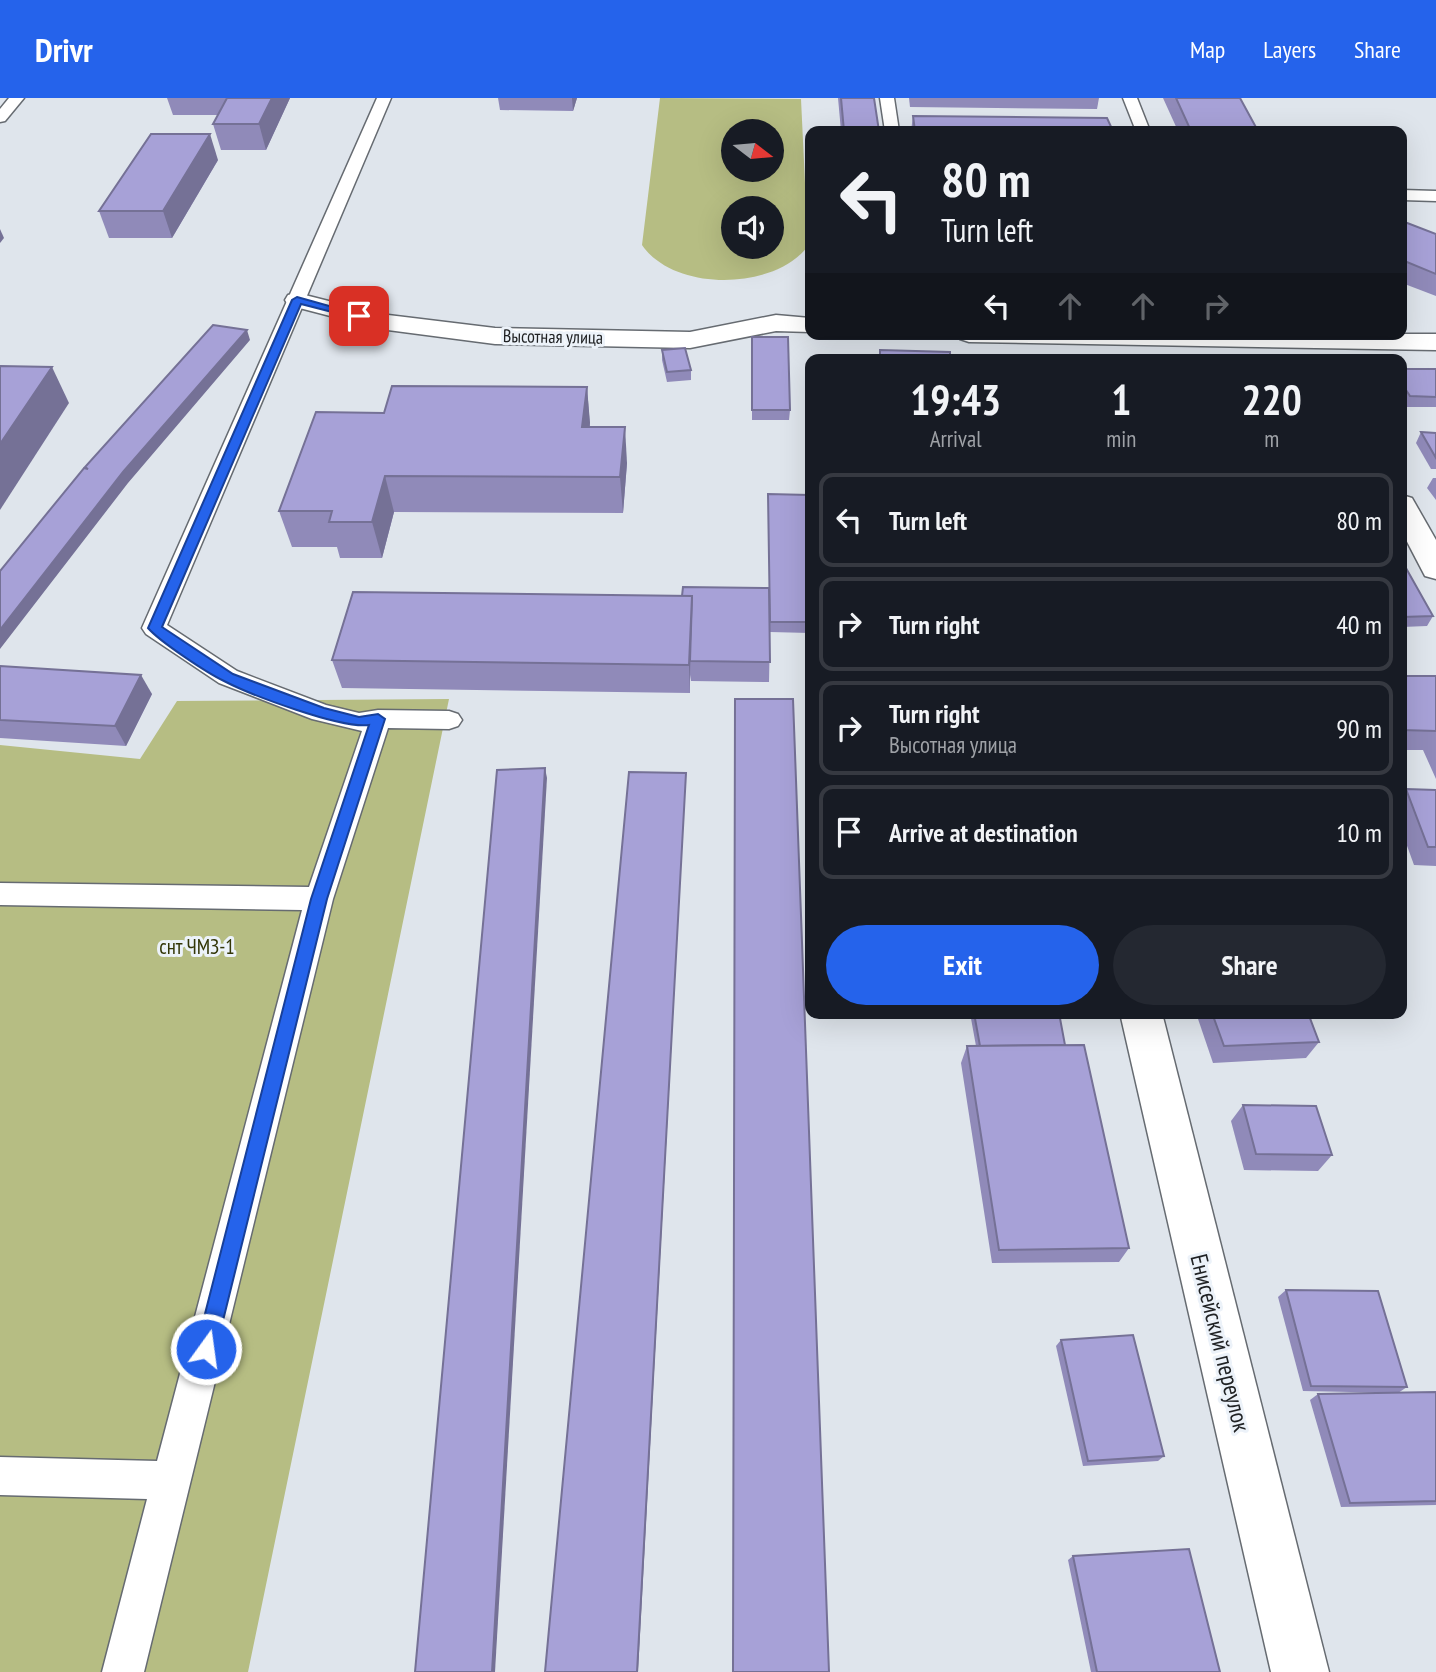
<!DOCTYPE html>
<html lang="en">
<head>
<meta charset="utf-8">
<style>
	body { margin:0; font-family:"PT Sans Narrow",sans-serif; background:#242831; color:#f1f3f6; height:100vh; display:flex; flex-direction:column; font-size:26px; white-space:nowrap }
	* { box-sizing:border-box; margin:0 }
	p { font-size:23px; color:#9ea1a6 }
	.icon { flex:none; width:38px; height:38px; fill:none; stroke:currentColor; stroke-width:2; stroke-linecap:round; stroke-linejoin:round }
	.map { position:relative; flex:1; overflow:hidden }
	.panel { position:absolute; left:805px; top:256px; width:602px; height:665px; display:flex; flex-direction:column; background:#171b24; border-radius:14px; box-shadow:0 7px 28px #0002 }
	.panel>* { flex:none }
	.hud { position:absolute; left:805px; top:28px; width:602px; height:214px; border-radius:14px; box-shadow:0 7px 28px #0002; background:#171b24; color:#f1f3f6; overflow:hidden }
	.needle { width:46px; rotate:106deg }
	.fabs { position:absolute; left:721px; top:21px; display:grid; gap:14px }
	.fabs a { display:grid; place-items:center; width:63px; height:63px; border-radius:50%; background:#171b24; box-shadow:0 7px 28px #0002; font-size:35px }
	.pin { position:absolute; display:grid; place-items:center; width:60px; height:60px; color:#fff; margin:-30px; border-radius:14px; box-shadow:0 4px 10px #0006 }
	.me { position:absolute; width:77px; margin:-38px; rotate:14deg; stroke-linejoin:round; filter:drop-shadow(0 0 5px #0008) }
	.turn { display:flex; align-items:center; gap:24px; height:147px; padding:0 21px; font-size:32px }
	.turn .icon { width:91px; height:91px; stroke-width:2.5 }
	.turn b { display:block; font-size:49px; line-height:60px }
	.lanes { display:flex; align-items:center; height:66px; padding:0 21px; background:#0003; justify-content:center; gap:35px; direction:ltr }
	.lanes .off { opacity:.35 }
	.eta { display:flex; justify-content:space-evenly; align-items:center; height:119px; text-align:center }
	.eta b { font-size:42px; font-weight:700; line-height:49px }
	.action { display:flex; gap:14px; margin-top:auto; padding:14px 21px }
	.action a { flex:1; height:80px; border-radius:42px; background:#2563eb; color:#fff; font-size:28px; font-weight:700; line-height:80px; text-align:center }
	.action a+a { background:#242831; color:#f1f3f6 }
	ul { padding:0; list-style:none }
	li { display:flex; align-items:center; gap:21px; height:94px; margin:0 14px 10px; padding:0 7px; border:4px solid #363941; border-radius:14px }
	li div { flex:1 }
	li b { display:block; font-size:26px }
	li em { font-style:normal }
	header { display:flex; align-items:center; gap:42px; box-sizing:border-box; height:98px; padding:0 35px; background:#2563eb; color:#fff }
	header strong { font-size:33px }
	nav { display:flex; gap:38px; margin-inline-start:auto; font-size:24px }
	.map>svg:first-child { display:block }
	.green { fill:#b6bd83; fill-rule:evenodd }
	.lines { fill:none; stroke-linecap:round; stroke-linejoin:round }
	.lane-casing { stroke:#666b71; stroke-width:3 }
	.street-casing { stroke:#666b71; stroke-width:3 }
	.lane { fill:#fff; fill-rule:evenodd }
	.street { fill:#fff; fill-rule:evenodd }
	.wall { fill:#908ab9 }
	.shaded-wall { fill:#757196 }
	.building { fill:#a7a1d7; stroke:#757196; stroke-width:2 }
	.route { fill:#2563eb; stroke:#184099; stroke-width:2 }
	.labels { text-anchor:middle; stroke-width:6; stroke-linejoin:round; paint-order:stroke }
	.far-street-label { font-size:18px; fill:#202224; stroke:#ecf2f9 }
	.park-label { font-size:21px; fill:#333607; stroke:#ecf2f9 }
	.near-street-label { font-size:24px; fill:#202224; stroke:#ecf2f9 }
</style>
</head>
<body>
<header>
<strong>Drivr</strong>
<nav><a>Map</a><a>Layers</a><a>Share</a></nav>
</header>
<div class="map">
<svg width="1436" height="1574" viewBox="0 0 1436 1574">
	<rect width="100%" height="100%" fill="#dfe5ec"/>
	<g class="green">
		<path d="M660,0l141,1 7,147c-34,45 -134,46 -166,-1zM733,33h39v39h-39zM733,110h39v39h-39z"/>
		<path d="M449,601l-201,973h-248v-927l140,14 37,-58z"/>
	</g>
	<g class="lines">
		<g class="lane-casing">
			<g id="lane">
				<path d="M9,0h15l-19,23 -5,1v-13z"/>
				<path d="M377,0h14l-224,527 70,46 89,34 33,8 19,-3 71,1 9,3 4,6 -4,6 -9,3 -61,-1 -55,171 -189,773h-42l45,-173 -147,-4v-38l157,4 145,-551 -302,-5v-22l309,4 53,-156 -50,-12 -93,-36 -73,-49 -4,-6z"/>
				<path d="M880,0h14l5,33h-14z"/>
				<path d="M1123,0h14l13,33h-14z"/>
				<path d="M1402,92l34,1v10l-34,-1z"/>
			</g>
		</g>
		<g class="street-casing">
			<g id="street">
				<path d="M297,195l83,21 115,14 195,4 86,-17 34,3v14l-34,-1 -86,17 -195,-4 -115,-15 -92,-24 -3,-5 3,-5z"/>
				<path d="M957,236h479v16l-467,-8 -9,-3z"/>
				<path d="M1402,397l10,3 24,42v39l-11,-3 -23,-44z"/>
				<path d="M1120,915h42l167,659h-58z"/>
			</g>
		</g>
		<use href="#lane" class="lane"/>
		<use href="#street" class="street"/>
	</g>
	<g class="wall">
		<path d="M167,0h123l-24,52h-45l-8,-26 5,-9h-45z"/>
		<path d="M498,0h79l-4,13 -73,-1z"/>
		<path d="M838,0h36l5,33h-38z"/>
		<path d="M909,0h190l-2,11 -187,-2z"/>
		<path d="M1163,0h77l18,33h-80z"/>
		<path d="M913,18l200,15h-202z"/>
		<path d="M218,62l-46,78h-63l-10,-27z"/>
		<path d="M1402,123l34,13v62l-34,-13z"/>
		<path d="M752,239l38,73 -1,10h-37z"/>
		<path d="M662,252l29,20v10l-24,2 -5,-22z"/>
		<path d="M1402,271h34v38h-31l-3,-5z"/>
		<path d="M587,289l3,40 37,36 -4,50 -229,-1 -12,46h-42l-3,-11h-45l-13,-36z"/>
		<path d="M1421,334l15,1v36h-5l-15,-26z"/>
		<path d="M1433,380h3v22l-9,-12z"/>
		<path d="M810,438v97l-40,-1 -1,50 -78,-1 -1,-6v18l-348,-5 -10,-28 350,-64 86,-8z"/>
		<path d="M1402,463l31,55 -6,10 -25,1z"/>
		<path d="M0,568l152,28 -26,52 -126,-8z"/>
		<path d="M1402,578h34v103l-13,-29h-21z"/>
		<path d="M1406,691l30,1v76l-22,-1 -12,-33v-37z"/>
		<path d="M970,915h89l6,32 64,203 -10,14 -127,1 -31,-200 6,-17h9z"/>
		<path d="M1196,915h112l11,29 -13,16 -93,5z"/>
		<path d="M1243,1007l89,50 -14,16 -74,-1 -13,-49z"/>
		<path d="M1286,1192l121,97 -9,6 -95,-2 -25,-94z"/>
		<path d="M1061,1242l103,116 -6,5 -75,5 -27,-120z"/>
		<path d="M1436,1294v113l-95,2 -31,-107 8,-6z"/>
		<path d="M1073,1458l147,116h-129l-23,-112z"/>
	</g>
	<g class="shaded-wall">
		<path d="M272,0h18l-24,52 -7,-26z"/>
		<path d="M572,0h5l-4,13z"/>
		<path d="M210,36l8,26 -46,78 -9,-27z"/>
		<path d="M0,131l4,9 -4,5z"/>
		<path d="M247,232l3,10 -122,143 -128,166v-19l123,-158z"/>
		<path d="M52,269l17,36 -69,107v-66z"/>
		<path d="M587,289l3,36 -5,40 -3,-36z"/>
		<path d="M625,329l2,36 -4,50 -3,-36z"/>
		<path d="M385,378l9,36 -12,46 -10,-36z"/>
		<path d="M692,498l-2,79v18l-1,-28z"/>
		<path d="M141,577l11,19 -26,52 -11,-20z"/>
		<path d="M545,670l2,10 -52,894h-3z"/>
		<path d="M686,675l-48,899h-1z"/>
	</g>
	<g class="building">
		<path d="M227,0h45l-13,26h-46z"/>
		<path d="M841,0h33l5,33h-35z"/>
		<path d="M1176,0h64l18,33h-67z"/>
		<path d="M913,18l194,2 6,13h-198z"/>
		<path d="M151,36h59l-47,77h-64z"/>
		<path d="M1402,123l34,13v40l-34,-14z"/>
		<path d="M213,227l34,5 -124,142 -123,158v-59l84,-103 4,1 -3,-2z"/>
		<path d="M752,239h36l2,73h-38z"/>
		<path d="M685,250l6,22 -24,2 -5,-22z"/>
		<path d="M880,252l70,2v7h-70z"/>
		<path d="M1024,257l289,4h-288z"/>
		<path d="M0,268l52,1 -52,77z"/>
		<path d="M1402,271h34v28l-26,-1 -8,-12z"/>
		<path d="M392,288l195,1 -5,40h43l-5,50 -235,-1 -13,46h-43l3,-11h-53l37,-99 68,1z"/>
		<path d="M1421,334l15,1v25z"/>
		<path d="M768,396l41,1 1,41v86h-40z"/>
		<path d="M1402,463l31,55 -31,1z"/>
		<path d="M683,489l86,1 1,74 -80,-1 2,-65h-10z"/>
		<path d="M353,494l339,4 -3,69 -357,-5z"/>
		<path d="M0,568l141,9 -26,51 -115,-6z"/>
		<path d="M1402,578h34v55l-34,-1z"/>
		<path d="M735,601h58l36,973h-96z"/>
		<path d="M545,670l-53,904h-77l82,-902z"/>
		<path d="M629,674l57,1 -49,899h-92z"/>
		<path d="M1406,691l30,1v57h-8z"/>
		<path d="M974,915h85l6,32 -85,1z"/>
		<path d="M1212,915h96l11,29 -95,4z"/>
		<path d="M1084,947l45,203 -130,2 -32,-204z"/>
		<path d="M1243,1007l73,1 16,49 -76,-1z"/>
		<path d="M1286,1192l92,1 29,96 -96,-1z"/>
		<path d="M1133,1237l31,121 -76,5 -27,-121z"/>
		<path d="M1436,1294v109l-86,2 -32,-109z"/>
		<path d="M1189,1451l31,123h-123l-24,-116z"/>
	</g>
	<path class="route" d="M297,199l68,19 -6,3 -58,-15 -139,323 71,47 91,34 35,9 19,-3 7,5 -58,180 -111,450 -3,7 -7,3 -7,-3 -3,-7 115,-450 58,-174c-28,4 -118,-30 -145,-44 -17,-8 -65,-40 -76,-53l144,-328z"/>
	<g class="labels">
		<g class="far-street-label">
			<text transform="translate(553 239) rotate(1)" y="6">Высотная улица</text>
		</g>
		<g class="park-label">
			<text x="197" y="856">снт ЧМЗ-1</text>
		</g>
		<g class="near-street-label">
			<text transform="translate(1220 1245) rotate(76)" y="8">Енисейский переулок</text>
		</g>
	</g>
</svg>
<div class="fabs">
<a><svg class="needle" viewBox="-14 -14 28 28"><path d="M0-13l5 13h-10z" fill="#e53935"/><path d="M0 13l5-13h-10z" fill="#9ea1a6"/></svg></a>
<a><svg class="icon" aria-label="sound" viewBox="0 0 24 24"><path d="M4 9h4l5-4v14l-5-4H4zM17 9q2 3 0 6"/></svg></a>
</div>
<div class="pin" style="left:359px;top:218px;background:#d93025"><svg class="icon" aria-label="arrive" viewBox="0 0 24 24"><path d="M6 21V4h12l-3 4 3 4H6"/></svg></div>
<svg class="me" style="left:206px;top:1251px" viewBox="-20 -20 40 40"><circle r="17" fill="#2563eb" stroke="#fff" stroke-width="3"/><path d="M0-11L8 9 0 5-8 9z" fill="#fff"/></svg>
<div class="hud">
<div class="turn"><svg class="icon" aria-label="left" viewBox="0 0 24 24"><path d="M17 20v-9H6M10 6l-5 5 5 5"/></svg><div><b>80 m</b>Turn left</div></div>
<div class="lanes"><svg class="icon" aria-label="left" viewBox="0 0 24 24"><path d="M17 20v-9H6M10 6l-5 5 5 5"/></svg><svg class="icon off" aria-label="ahead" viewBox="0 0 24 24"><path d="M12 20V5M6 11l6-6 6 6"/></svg><svg class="icon off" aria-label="ahead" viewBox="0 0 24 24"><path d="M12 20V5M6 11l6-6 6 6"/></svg><svg class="icon off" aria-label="right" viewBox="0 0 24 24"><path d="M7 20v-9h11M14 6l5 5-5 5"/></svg></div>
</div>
<section class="panel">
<div class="eta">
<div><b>19:43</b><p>Arrival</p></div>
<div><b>1</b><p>min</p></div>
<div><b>220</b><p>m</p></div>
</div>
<ul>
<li><svg class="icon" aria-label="left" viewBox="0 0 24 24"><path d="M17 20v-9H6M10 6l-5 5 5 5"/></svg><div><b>Turn left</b></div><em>80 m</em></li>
<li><svg class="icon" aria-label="right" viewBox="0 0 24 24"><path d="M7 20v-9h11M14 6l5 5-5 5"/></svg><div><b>Turn right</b></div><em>40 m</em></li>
<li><svg class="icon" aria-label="right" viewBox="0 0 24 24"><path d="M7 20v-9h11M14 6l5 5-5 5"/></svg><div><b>Turn right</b><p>Высотная улица</p></div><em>90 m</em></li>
<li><svg class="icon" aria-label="arrive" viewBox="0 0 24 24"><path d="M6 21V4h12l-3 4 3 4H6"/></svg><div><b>Arrive at destination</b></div><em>10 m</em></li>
</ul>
<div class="action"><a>Exit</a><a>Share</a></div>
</section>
</div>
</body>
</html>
